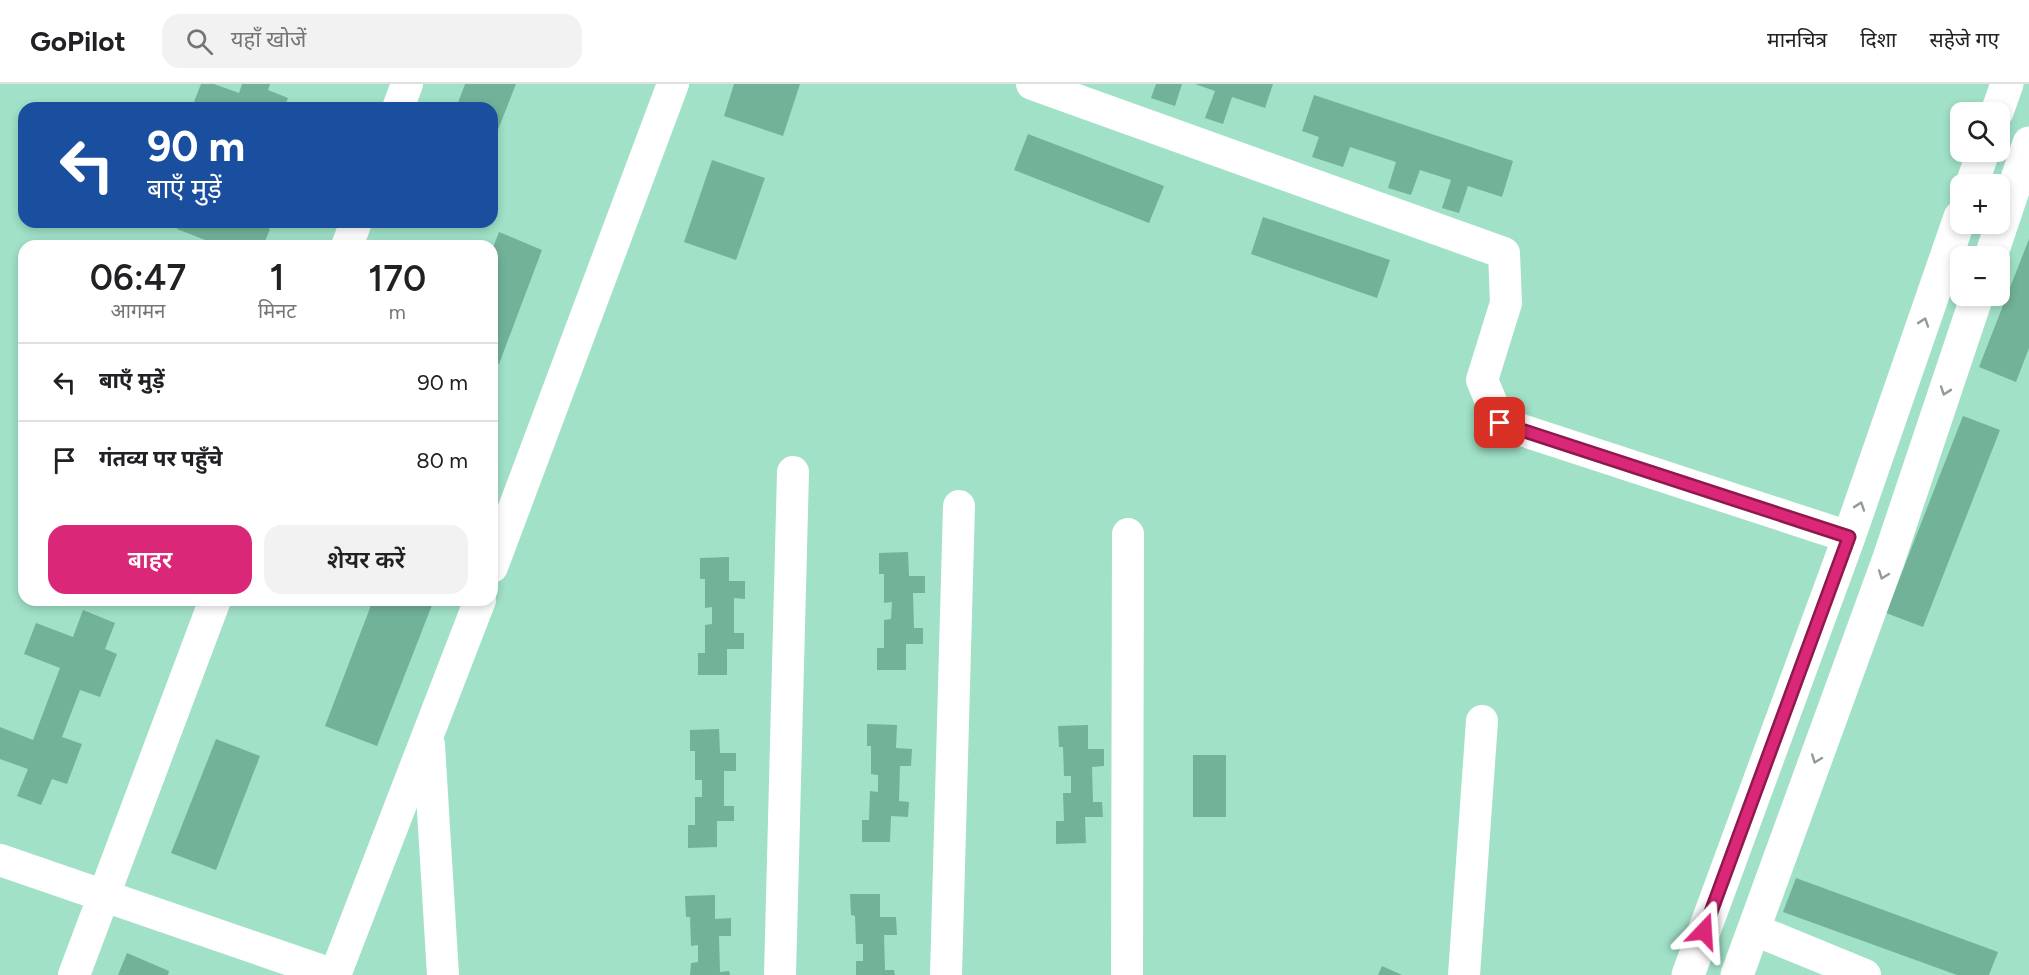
<!DOCTYPE html>
<html lang="hi">
<head>
<meta charset="utf-8">
<style>
	body { margin:0; font-family:Figtree,"Noto Sans Devanagari",sans-serif; background:#f2f2f2; color:#202124; height:100vh; display:flex; flex-direction:column; font-size:22px; white-space:nowrap }
	* { box-sizing:border-box; margin:0 }
	p { font-size:20px; color:#757577 }
	.icon { flex:none; width:33px; height:33px; fill:none; stroke:currentColor; stroke-width:2; stroke-linecap:round; stroke-linejoin:round }
	.map { position:relative; flex:1; overflow:hidden }
	.details { position:absolute; left:18px; top:156px; width:480px; height:366px; display:flex; flex-direction:column; background:#fff; border-radius:18px; box-shadow:0 3px 9px #0003 }
	.details>* { flex:none }
	.hud { position:absolute; left:18px; top:18px; width:480px; height:126px; border-radius:18px; box-shadow:0 3px 9px #0003; background:#1a4fa0; color:#fff; overflow:hidden }
	.fabs { position:absolute; left:1950px; top:18px; display:grid; gap:12px }
	.fabs a { display:grid; place-items:center; width:60px; height:60px; border-radius:12px; background:#fff; box-shadow:0 3px 9px #0003; font-size:30px }
	.pin { position:absolute; display:grid; place-items:center; width:51px; height:51px; color:#fff; margin:-26px; border-radius:12px; box-shadow:0 3px 9px #0006 }
	.me { position:absolute; width:66px; margin:-33px; rotate:20deg; stroke-linejoin:round; filter:drop-shadow(0 0 4px #0008) }
	.turn { display:flex; align-items:center; gap:21px; height:126px; padding:0 30px; font-size:27px }
	.turn .icon { width:78px; height:78px; stroke-width:2.5 }
	.turn b { display:block; font-size:42px; line-height:51px }
	.eta { display:flex; justify-content:space-evenly; align-items:center; height:102px; text-align:center }
	.eta b { font-size:36px; font-weight:600; line-height:42px }
	.button { display:flex; gap:12px; margin-top:auto; padding:12px 30px }
	.button a { flex:1; height:69px; border-radius:18px; background:#db2777; color:#fff; font-size:24px; font-weight:600; line-height:69px; text-align:center }
	.button a+a { background:#f2f2f2; color:#202124 }
	ul { padding:0; list-style:none }
	li { display:flex; align-items:center; gap:18px; height:78px; padding:0 30px; border-top:2px solid #e0e0e0 }
	li div { flex:1 }
	li b { display:block; font-size:22px }
	li em { font-style:normal }
	header { display:flex; align-items:center; gap:36px; box-sizing:border-box; height:84px; padding:0 30px; background:#fff; border-bottom:2px solid #e0e0e0 }
	header strong { font-size:28px }
	nav { display:flex; gap:33px; margin-inline-start:auto; font-size:21px }
	.search { width:420px; height:54px; background:#f2f2f2; display:flex; align-items:center; gap:15px; box-sizing:border-box; padding:0 21px; border-radius:18px; color:#757577; font-size:22px }
	.map>svg:first-child { display:block }
	.building { fill:#72b299 }
	.lines { fill:none; stroke-linecap:round; stroke-linejoin:round }
	.minor { stroke:#fff; stroke-width:32 }
	.tertiary { stroke:#fff; stroke-width:33 }
	.oneway { stroke:#909c98 }
	.route-casing { stroke:#8e194d; stroke-width:15 }
	.route { stroke:#db2777; stroke-width:10 }
</style>
</head>
<body>
<header>
<strong>GoPilot</strong>
<div class="search"><svg class="icon" aria-label="search" viewBox="0 0 24 24"><circle cx="10" cy="10" r="6"/><path d="M15 15l6 6"/></svg>यहाँ खोजें</div>
<nav><a>मानचित्र</a><a>दिशा</a><a>सहेजे गए</a></nav>
</header>
<div class="map">
<svg width="2029" height="891" viewBox="0 0 2029 891">
	<rect width="100%" height="100%" fill="#a0e1c7"/>
	<g class="building">
		<path d="M201,0h13l25,9 3,-9h28l-2,6 20,8 -4,10h-90l-2,-1z"/>
		<path d="M465,0h51l-24,61v-37h-36z"/>
		<path d="M734,0h66l-17,52 -59,-20z"/>
		<path d="M1156,0h26l-7,22 -24,-8z"/>
		<path d="M1195,0h78l-8,24 -33,-11 -9,27 -18,-6 10,-27z"/>
		<path d="M1314,11l199,66 -11,36 -34,-11 -9,27 -17,-5 9,-28 -31,-10 -9,25 -23,-7 8,-26 -46,-15 -7,20 -31,-10 7,-20 -17,-6z"/>
		<path d="M1028,50l136,52 -15,37 -135,-53z"/>
		<path d="M712,76l53,18 -29,82 -52,-18z"/>
		<path d="M1263,133l127,43 -13,38 -126,-44z"/>
		<path d="M180,138h78v2l12,5 -7,17h-51l1,-3 -36,-14z"/>
		<path d="M499,148l43,18 -43,114 -7,-3v-111z"/>
		<path d="M2029,155v109l-13,34 -37,-15z"/>
		<path d="M1963,332l37,14 -77,197 -37,-14z"/>
		<path d="M908,468l1,24h16v17h-12l1,35h9v16h-17v26h-29v-22h7v-28l7,-1 1,-17 -8,1v-29h-5v-21z"/>
		<path d="M729,473v24h16v18l-11,-1v35h10v16h-17v26h-29v-22h7v-28l7,-1v-17l-7,1v-29h-5v-21z"/>
		<path d="M373,516h61l-57,146 -52,-20z"/>
		<path d="M83,526l32,13 -10,26 12,5 -17,43 -20,-7 -18,47 20,7 -15,40 -15,-5 -11,26 -24,-9 11,-27 -28,-10v-32l33,13 27,-72 -36,-14 12,-31 37,14z"/>
		<path d="M867,640l30,1 -1,23 16,1 -1,17h-11l-1,35 10,1 -1,15 -17,-1 -1,26h-28v-22h7l1,-29 8,1v-17l-7,-1v-28h-4z"/>
		<path d="M1088,641v24h16v17l-12,1 1,35h9l1,15h-18l1,26 -30,1v-23h8l-1,-28h8v-17h-7l-1,-29h-4l-1,-21z"/>
		<path d="M719,645l1,24h16v18h-12v35h10v15h-17v26l-29,1v-23h7v-28h7v-17h-7v-29h-5v-21z"/>
		<path d="M216,655l44,17 -44,114 -45,-17z"/>
		<rect x="1193" y="671" width="33" height="62"/>
		<path d="M1796,794l202,74 -9,23h-32l-174,-63z"/>
		<path d="M850,810h30v23h16l1,18h-13l1,35h9l1,5h-39v-14h7v-17h-7l-1,-28 -4,-1z"/>
		<path d="M715,811v24l16,-1v18h-12l1,36 9,-1 1,4h-40l1,-12 7,-1v-17l-7,1 -1,-29h-4l-1,-21z"/>
		<path d="M127,869l42,18 -1,4h-50z"/>
		<path d="M1382,882l20,9h-24z"/>
	</g>
	<g class="lines">
		<g class="minor">
			<path d="M1032,0l472,169 2,50 -24,77 18,43 349,114"/>
			<path d="M398,24l9,-24"/>
			<path d="M347,162l9,-24"/>
			<path d="M492,483l181,-483"/>
			<path d="M429,661l14,230"/>
			<path d="M0,776l334,115"/>
			<path d="M1755,846l110,45"/>
			<path d="M74,891l141,-375"/>
			<path d="M335,891l145,-375"/>
			<path d="M780,891l13,-503"/>
			<path d="M946,891l13,-469"/>
			<path d="M1127,891l1,-441"/>
			<path d="M1464,891l18,-254"/>
		</g>
		<g class="tertiary">
			<path d="M1997,28l10,-28"/>
			<path d="M1972,100l11,-32"/>
			<path d="M1991,172l38,-113"/>
			<path d="M1688,891l161,-438 111,-320"/>
			<path d="M1737,891l151,-414 89,-265"/>
		</g>
	</g>
	<defs><path id="oneway-chevron" d="M-2-3.5L2.5 0L-2 3.5" fill="none" stroke-width="1.6" stroke-linecap="round" stroke-linejoin="round" transform="scale(1.5)"/></defs>
	<g class="oneway">
		<use href="#oneway-chevron" transform="translate(1924 238) rotate(-71)"/>
		<use href="#oneway-chevron" transform="translate(1945 307) rotate(109)"/>
		<use href="#oneway-chevron" transform="translate(1860 422) rotate(-71)"/>
		<use href="#oneway-chevron" transform="translate(1883 491) rotate(110)"/>
		<use href="#oneway-chevron" transform="translate(1816 675) rotate(110)"/>
	</g>
	<g class="lines">
		<g class="route-casing">
			<path id="route" d="M1500,339l349,114 -145,394"/>
		</g>
		<use href="#route" class="route"/>
	</g>
</svg>
<div class="fabs">
<a><svg class="icon" aria-label="search" viewBox="0 0 24 24"><circle cx="10" cy="10" r="6"/><path d="M15 15l6 6"/></svg></a>
<a>+</a>
<a>−</a>
</div>
<div class="pin" style="left:1500px;top:339px;background:#d93025"><svg class="icon" aria-label="arrive" viewBox="0 0 24 24"><path d="M6 21V4h12l-3 4 3 4H6"/></svg></div>
<svg class="me" style="left:1704px;top:847px" viewBox="-20 -20 40 40"><path d="M0-17L14 15 0 8-14 15z" fill="#db2777" stroke="#fff" stroke-width="4"/></svg>
<div class="hud">
<div class="turn"><svg class="icon" aria-label="left" viewBox="0 0 24 24"><path d="M17 20v-9H6M10 6l-5 5 5 5"/></svg><div><b>90 m</b>बाएँ मुड़ें</div></div>
</div>
<section class="details">
<div class="eta">
<div><b>06:47</b><p>आगमन</p></div>
<div><b>1</b><p>मिनट</p></div>
<div><b>170</b><p>m</p></div>
</div>
<ul>
<li><svg class="icon" aria-label="left" viewBox="0 0 24 24"><path d="M17 20v-9H6M10 6l-5 5 5 5"/></svg><div><b>बाएँ मुड़ें</b></div><em>90 m</em></li>
<li><svg class="icon" aria-label="arrive" viewBox="0 0 24 24"><path d="M6 21V4h12l-3 4 3 4H6"/></svg><div><b>गंतव्य पर पहुँचे</b></div><em>80 m</em></li>
</ul>
<div class="button"><a>बाहर</a><a>शेयर करें</a></div>
</section>
</div>
</body>
</html>
